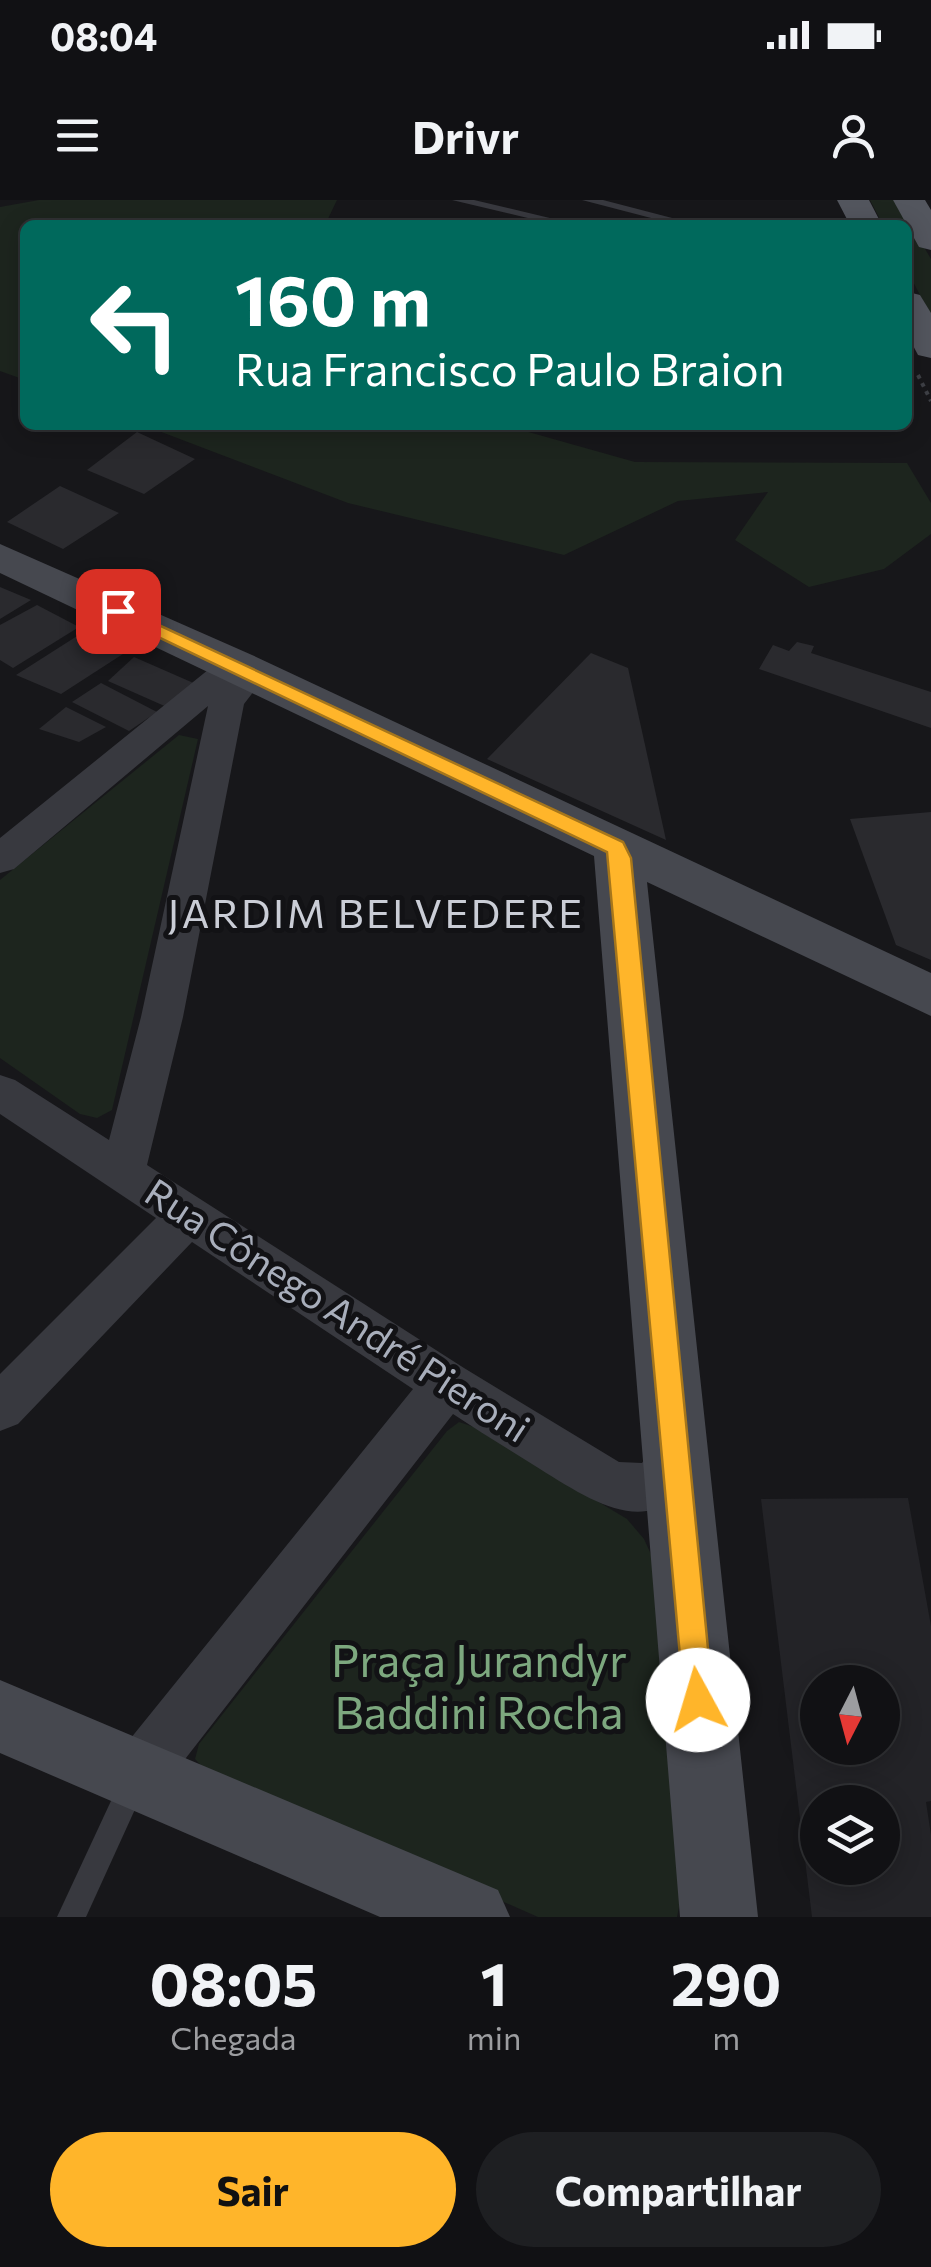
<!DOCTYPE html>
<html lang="pt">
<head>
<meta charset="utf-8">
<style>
	body { margin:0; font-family:Commissioner,sans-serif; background:#1e1f22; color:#f1f3f6; height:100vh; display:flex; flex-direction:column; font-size:38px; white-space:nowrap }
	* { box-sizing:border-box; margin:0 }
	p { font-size:32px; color:#9c9da0 }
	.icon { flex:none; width:55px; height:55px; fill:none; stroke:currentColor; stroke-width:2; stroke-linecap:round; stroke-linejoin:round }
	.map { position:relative; height:1717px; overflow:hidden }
	.sheet { display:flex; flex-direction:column; background:#111114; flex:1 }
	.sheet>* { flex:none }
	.banner { position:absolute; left:20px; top:20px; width:892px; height:210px; border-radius:15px; box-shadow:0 5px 25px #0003,0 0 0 2px #303134; background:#00695c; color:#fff; overflow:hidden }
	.needle { width:65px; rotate:186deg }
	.tools { position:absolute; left:800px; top:1465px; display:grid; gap:20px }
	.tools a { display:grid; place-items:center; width:100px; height:100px; border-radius:50%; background:#111114; box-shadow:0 5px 25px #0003,0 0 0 2px #303134; font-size:50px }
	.pin { position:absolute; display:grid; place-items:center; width:85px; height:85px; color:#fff; margin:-42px; border-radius:20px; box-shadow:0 5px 15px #0006 }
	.me { position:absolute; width:110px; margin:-55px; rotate:354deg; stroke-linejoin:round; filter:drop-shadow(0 0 8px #0008) }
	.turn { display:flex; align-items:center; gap:35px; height:210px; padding:0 50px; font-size:45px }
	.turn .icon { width:130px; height:130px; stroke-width:2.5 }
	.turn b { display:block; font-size:70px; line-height:85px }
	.eta { display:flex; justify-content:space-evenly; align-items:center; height:170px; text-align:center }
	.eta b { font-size:60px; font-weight:700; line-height:70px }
	.button { display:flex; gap:20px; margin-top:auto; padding:20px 50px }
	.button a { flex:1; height:115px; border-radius:60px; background:#ffb52a; color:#111; font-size:40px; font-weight:700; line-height:115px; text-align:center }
	.button a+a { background:#1e1f22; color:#f1f3f6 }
	.status { display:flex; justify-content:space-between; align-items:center; height:70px; padding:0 50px; background:#111114; direction:ltr }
	.status svg { height:28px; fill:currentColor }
	header { display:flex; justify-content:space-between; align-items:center; height:130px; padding:0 50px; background:#111114; font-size:45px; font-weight:700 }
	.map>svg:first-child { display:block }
	.built { fill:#232327; fill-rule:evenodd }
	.green { fill:#1d251e }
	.building { fill:#2a2a2e }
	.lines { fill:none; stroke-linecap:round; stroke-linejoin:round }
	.path { stroke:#3e4046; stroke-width:4; stroke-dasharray:4 5; stroke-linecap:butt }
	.lane { fill:#38393f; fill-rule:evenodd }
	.street { fill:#38393f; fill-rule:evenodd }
	.secondary { fill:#46484f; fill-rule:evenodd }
	.primary { fill:#53565e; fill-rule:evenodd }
	.route { fill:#ffb52a; stroke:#a6761b; stroke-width:2.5 }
	.labels { text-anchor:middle; stroke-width:10; stroke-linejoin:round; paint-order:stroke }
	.street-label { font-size:38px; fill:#a8aebb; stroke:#121215 }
	.neighbourhood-label { font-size:40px; letter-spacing:2.5px; fill:#cacdd6; stroke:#121215 }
	.near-park-label { font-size:45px; fill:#7da87f; stroke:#121215 }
</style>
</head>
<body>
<div class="status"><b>08:04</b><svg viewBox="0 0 49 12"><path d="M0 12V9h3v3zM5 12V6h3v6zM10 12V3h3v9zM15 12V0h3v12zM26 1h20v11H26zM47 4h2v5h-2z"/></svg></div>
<header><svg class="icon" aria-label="menu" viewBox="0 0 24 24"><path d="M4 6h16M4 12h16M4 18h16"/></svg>Drivr<svg class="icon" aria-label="person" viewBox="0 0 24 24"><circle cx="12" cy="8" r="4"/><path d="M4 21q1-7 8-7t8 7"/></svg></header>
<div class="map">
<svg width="931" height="1717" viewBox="0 0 931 1717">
	<rect width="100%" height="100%" fill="#17171a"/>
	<path class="built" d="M908,1298l23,128v175l-5,1 5,33v82h-119l-51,-418zM818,1482h64v66h-64zM818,1602h64v66h-64z"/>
	<g class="green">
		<path d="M39,0h298l-12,25h-300v155l-25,-9v-164z"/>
		<path d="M870,0h26l35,59v57l-23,-44v-47h-25z"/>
		<path d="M143,225h361l131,37 272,1 24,40v31l-47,35 -75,18 -74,-47 33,-48 -90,9 -114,54 -216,-52z"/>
		<path d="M179,535l19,4 -86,371 -15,8 -17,-4 -80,-56v-178z"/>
		<path d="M459,1222l15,5 153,92 17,20 10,22 28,331 -5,25h-139l-331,-145 -12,-13 4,-15 248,-313z"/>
	</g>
	<g class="building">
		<path d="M137,232l58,27 -51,35 -57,-24z"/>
		<path d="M60,286l59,27 -56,36 -56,-27z"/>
		<path d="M0,387l31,13 -31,19z"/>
		<path d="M37,405l42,22 -66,41 -13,-8v-35z"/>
		<path d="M85,431l41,21 -65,42 -45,-19z"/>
		<path d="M797,442l17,4 -3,7 120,39v36l-172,-59 14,-24 16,6z"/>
		<path d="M591,453l37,15 38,172 -179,-81z"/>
		<path d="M134,457l64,28 -29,23 -61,-27z"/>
		<path d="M101,483l56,29 -28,19 -57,-29z"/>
		<path d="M66,507l40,20 -27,15 -40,-13z"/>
		<path d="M931,612v148l-35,-15 -46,-126z"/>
	</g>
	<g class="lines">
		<path class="path" d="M918,175l13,26"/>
		<g class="lane">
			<path d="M452,0h22l105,25h-22z"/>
			<path d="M582,0h21l96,25h-21z"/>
			<path d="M134,1570l10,3 3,10 -61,134h-29l67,-144z"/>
		</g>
		<path class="street" d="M236,454l27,11 5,8 -24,31 -61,313 -36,148 317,203 155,94 23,1 15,-20 18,-7 18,7 7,17c-38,87 -101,46 -160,9 -29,-18 -58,-36 -87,-55l-295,380 -20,9 -20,-9 -9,-20 9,-20 295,-365 -221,-147 -174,182 -18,7v-57l156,-156 -156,-104v-39l15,5 94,60 32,-123 67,-311 -194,163 -14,4v-35l224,-181z"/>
		<g class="secondary">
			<path d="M0,344l252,111 679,318v43l-284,-134 111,1035h-78l-86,-1061 -594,-283z"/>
			<path d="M0,1480l498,210 12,27h-130l-380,-164z"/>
		</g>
		<g class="primary">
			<path d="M837,0h32l13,25h-32z"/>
			<path d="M893,0h32l6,10v40l-12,-3z"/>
			<path d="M908,92l12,3 11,18v45l-13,-3 -10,-19z"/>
		</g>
	</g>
	<path class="route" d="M118,406l505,236 8,16 82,842 -4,11 -11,4 -10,-4 -4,-11 -77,-848 -495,-237 -3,-4z"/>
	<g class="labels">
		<g class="street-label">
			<text transform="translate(337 1111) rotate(33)" y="13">Rua Cônego André Pieroni</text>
		</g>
		<g class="neighbourhood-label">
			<text x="376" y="728">JARDIM BELVEDERE</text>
		</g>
		<g class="near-park-label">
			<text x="479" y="1477">Praça Jurandyr<tspan x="479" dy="52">Baddini Rocha</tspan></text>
		</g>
	</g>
</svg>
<div class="tools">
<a><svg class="needle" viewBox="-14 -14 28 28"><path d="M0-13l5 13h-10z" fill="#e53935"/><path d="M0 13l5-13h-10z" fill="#9c9da0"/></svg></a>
<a><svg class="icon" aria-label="layers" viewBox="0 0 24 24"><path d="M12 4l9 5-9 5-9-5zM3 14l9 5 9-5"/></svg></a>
</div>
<div class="pin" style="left:118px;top:411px;background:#d93025"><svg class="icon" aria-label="arrive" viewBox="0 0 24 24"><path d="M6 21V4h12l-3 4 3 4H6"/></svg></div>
<svg class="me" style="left:698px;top:1500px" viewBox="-20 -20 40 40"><circle r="19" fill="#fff"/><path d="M0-13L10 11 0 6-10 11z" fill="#ffb52a"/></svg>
<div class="banner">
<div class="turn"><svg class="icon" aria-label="left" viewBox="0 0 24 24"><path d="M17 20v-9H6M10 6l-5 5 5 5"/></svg><div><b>160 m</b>Rua Francisco Paulo Braion</div></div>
</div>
</div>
<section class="sheet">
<div class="eta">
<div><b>08:05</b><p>Chegada</p></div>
<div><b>1</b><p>min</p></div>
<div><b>290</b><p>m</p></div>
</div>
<div class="button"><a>Sair</a><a>Compartilhar</a></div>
</section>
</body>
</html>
